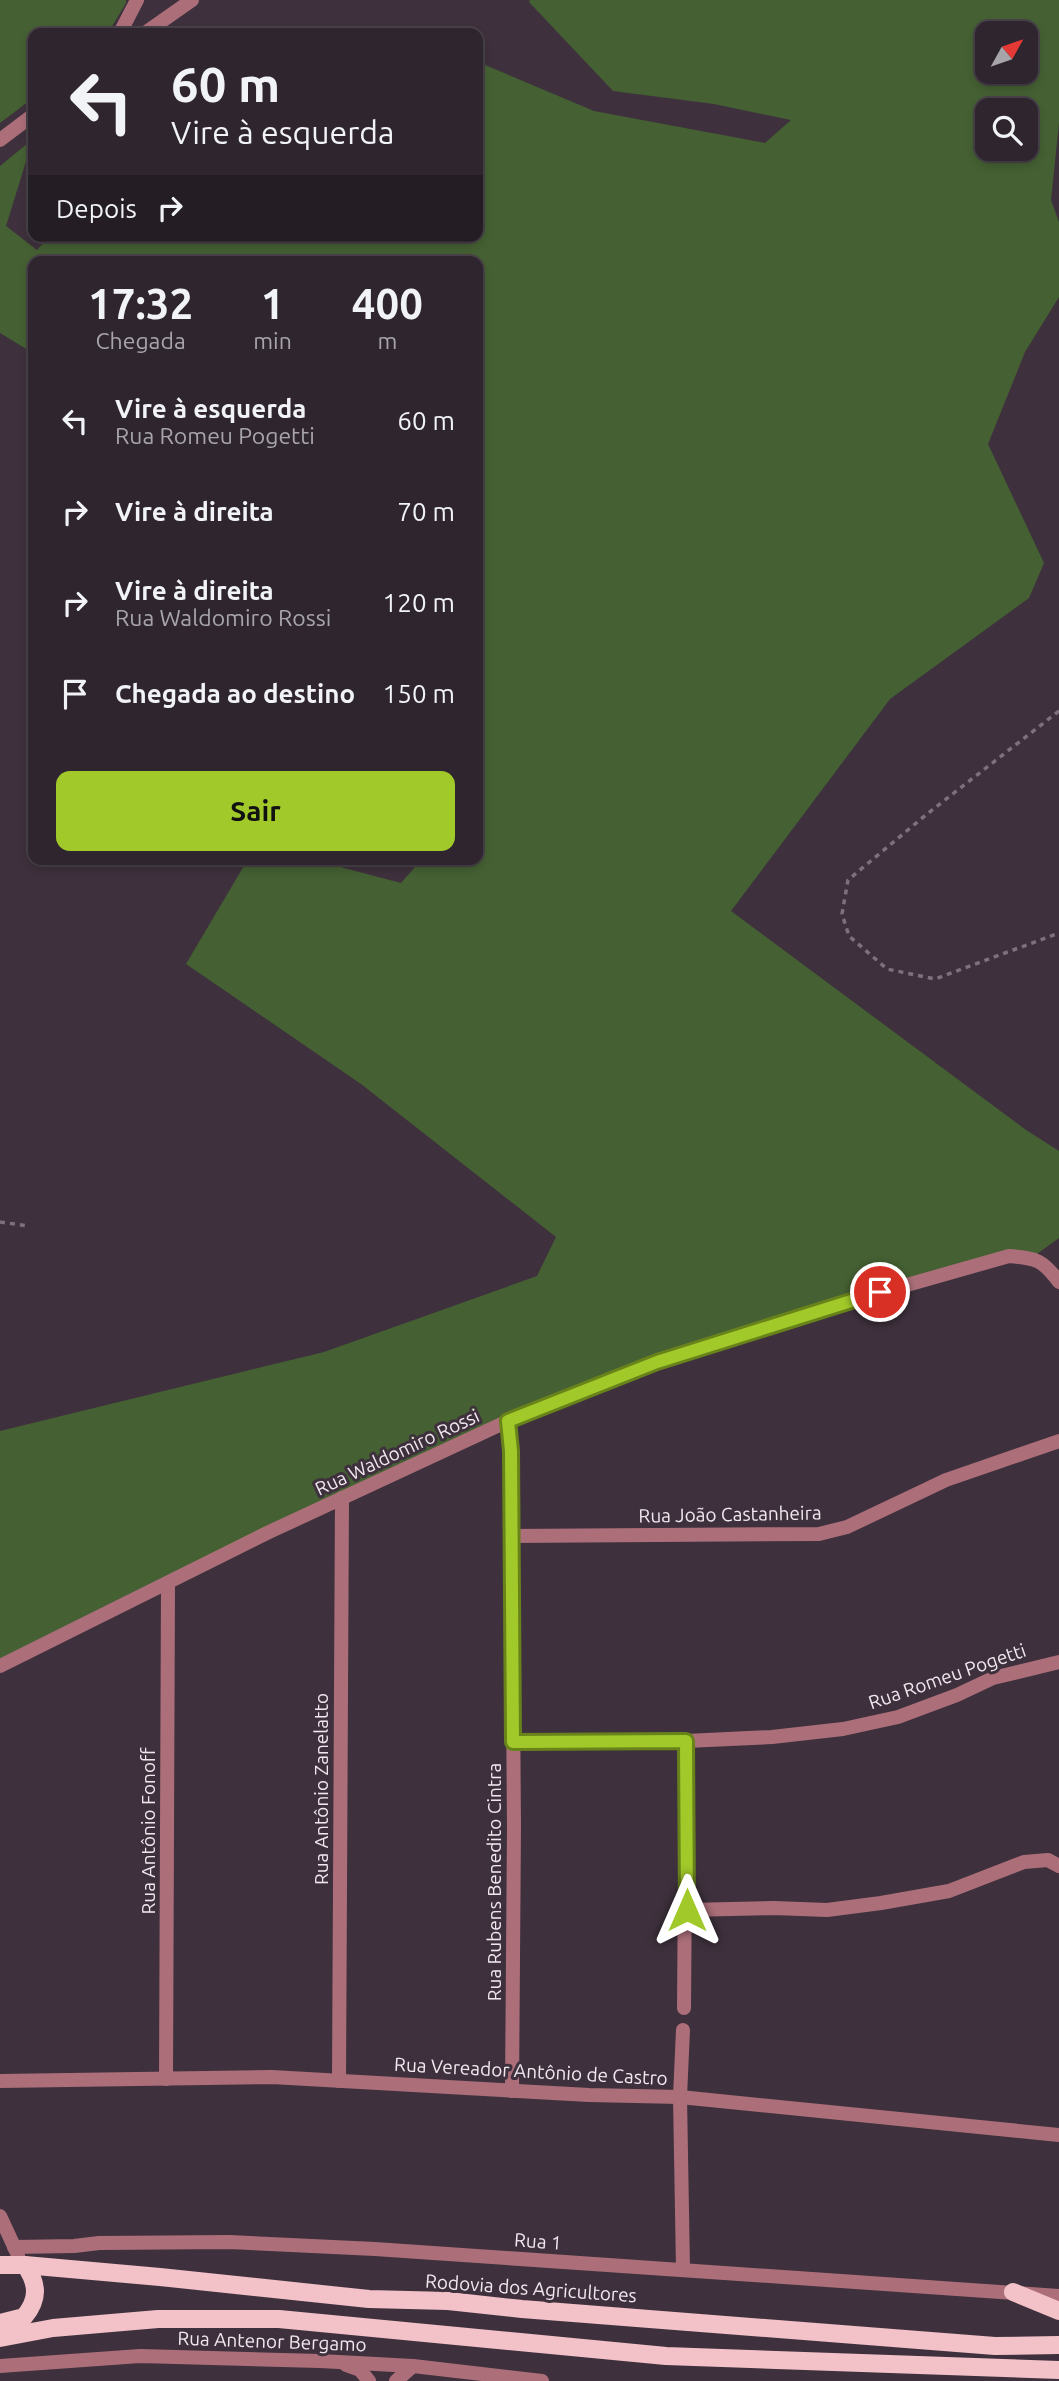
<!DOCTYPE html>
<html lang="pt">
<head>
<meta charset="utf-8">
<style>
	body { margin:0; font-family:Ubuntu,sans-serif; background:#362d36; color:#f1f3f6; height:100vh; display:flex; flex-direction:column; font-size:26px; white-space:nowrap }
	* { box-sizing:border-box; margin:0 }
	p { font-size:23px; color:#a7a5aa }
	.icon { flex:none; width:38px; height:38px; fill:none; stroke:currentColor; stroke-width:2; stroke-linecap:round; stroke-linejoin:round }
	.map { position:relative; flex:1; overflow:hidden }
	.panel { position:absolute; left:28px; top:256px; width:455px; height:609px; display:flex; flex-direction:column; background:#2e252e; border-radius:14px; box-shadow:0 4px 10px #0003,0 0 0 2px #49424a }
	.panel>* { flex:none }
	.top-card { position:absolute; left:28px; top:28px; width:455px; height:214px; border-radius:14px; box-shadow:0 4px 10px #0003,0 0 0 2px #49424a; background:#2e252e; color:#f1f3f6; overflow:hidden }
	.needle { width:46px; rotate:50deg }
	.controls { position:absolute; left:975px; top:21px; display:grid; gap:14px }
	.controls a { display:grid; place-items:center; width:63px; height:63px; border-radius:14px; background:#2e252e; box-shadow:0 4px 10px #0003,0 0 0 2px #49424a; font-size:35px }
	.pin { position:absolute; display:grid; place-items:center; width:60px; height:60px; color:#fff; margin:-30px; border:4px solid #fff; border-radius:50%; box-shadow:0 2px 7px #0007 }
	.me { position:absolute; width:77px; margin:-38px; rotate:0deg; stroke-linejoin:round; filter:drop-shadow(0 0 5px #0008) }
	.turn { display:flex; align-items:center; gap:24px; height:147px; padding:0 28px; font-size:32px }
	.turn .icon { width:91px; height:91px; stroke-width:2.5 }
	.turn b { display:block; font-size:49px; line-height:60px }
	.then { display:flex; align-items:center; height:66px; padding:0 28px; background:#0003; gap:14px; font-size:26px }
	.eta { display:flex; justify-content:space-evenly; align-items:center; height:119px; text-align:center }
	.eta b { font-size:42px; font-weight:700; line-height:49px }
	.primary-button { display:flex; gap:14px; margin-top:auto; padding:14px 28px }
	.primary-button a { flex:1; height:80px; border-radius:14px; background:#a1c92a; color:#111; font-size:28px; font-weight:700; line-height:80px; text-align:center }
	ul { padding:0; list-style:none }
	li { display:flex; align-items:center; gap:21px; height:91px; padding:0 28px }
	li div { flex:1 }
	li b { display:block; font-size:26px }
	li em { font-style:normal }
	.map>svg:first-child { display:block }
	.green { fill:#456033; fill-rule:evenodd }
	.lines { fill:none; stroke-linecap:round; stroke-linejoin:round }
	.path { stroke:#7d717c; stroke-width:3.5; stroke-dasharray:5 5; stroke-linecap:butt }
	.minor { stroke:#ac6f7a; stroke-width:14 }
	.primary { stroke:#f3c1c8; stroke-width:18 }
	.route-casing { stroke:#69831b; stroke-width:18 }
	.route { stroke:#a1c92a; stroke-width:12 }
	.labels { text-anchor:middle; stroke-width:6; stroke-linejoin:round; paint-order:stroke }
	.street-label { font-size:19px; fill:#f0e7ef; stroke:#3e313d }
</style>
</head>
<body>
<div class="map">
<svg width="1059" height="2381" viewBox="0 0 1059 2381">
	<rect width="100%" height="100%" fill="#3e313d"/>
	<g class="green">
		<path d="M0,0h126v3l-18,30h-75v65l-33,25z"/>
		<path d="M530,0h529v123l-8,77 8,22v75l-34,55 -37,92 56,119 -15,35 -139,101 -159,212 295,219 33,21v87l-26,19 -179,43 -346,121 -508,245v-235l324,-79 213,-76 19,-39 -195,-153 -175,-120 62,-105h62l91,24 21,-24h56v-598h-445v92l-33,-20v-167l33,-27 -27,87 31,24 13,-14h428v-174l116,49 171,32 26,-23 -77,-16 -101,-13 -84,-89zM987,33h39v39h-39zM987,110h39v39h-39z"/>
	</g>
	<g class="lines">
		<g class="path">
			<path d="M1059,711l-132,103 -79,66 -6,34 7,22 38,33 48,10 124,-46"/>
			<path d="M0,1222l29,4"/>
		</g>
		<g class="minor">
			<path d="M120,33l17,-33"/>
			<path d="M145,33l47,-33"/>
			<path d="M0,140l33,-25"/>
			<path d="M508,1421l3,30 3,375 -2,265"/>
			<path d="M511,1536l308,-2 28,-7 99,-47 113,-39"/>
			<path d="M0,1666l267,-133 241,-112 149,-59 197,-62 155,-44c27,2 34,4 50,26"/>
			<path d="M513,1742l173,-1 86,-4 71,-8 55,-12 59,-22 36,-17 66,-16"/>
			<path d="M687,1910l87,-2 53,2 54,-7 68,-12 75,-29 24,-2 11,6"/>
			<path d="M684,2008l2,-267"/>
			<path d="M166,2079l2,-496"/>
			<path d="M0,2081l272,-4 317,18 91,2 379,38"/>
			<path d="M339,2081l3,-583"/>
			<path d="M0,2216l18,39"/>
			<path d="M14,2247l60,-1 25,-3 130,-1 146,7 684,47"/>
			<path d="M683,2269l-3,-172 3,-67"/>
			<path d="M346,2365l14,5 9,11"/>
			<path d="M0,2366l140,-10 180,5 93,5 129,15"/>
			<path d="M396,2381l17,-15"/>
		</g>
		<g class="primary">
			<path d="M0,2265h25l135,12 209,22 79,2 74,8 473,37 64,-1"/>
			<path d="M1013,2292l46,19"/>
			<path d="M0,2323l24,-6c15,-18 14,-33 1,-52"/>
			<path d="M0,2338l53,-10 105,-9h121l387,37 393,14"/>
		</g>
	</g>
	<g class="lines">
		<g class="route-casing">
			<path id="route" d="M687,1910l-1,-169 -173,1 -2,-291 -3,-30 149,-59 223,-70"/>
		</g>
		<use href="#route" class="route"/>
	</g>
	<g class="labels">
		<g class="street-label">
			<text transform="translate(397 1452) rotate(-25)" y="7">Rua Waldomiro Rossi</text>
			<text transform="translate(730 1514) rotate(-1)" y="7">Rua João Castanheira</text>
			<text transform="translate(947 1676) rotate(-19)" y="7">Rua Romeu Pogetti</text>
			<text transform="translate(321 1789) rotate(-90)" y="7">Rua Antônio Zanelatto</text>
			<text transform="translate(148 1831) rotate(-90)" y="7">Rua Antônio Fonoff</text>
			<text transform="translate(494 1882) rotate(-90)" y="7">Rua Rubens Benedito Cintra</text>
			<text transform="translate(531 2071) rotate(3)" y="7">Rua Vereador Antônio de Castro</text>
			<text transform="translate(538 2241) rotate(4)" y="7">Rua 1</text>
			<text transform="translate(531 2288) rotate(4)" y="7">Rodovia dos Agricultores</text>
			<text transform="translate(272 2341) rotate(2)" y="7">Rua Antenor Bergamo</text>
		</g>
	</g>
</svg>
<div class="controls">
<a><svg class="needle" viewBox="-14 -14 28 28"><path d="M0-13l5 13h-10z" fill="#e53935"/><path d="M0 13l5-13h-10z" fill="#a7a5aa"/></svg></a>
<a><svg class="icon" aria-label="search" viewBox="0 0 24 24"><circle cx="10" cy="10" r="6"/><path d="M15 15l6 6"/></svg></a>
</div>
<div class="pin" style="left:880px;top:1292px;background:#d93025"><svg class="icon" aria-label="arrive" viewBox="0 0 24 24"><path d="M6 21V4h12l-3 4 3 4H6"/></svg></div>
<svg class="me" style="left:687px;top:1910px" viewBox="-20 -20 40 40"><path d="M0-17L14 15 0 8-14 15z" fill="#a1c92a" stroke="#fff" stroke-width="4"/></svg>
<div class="top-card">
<div class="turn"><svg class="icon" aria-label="left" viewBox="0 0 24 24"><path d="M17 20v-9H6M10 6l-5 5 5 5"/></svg><div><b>60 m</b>Vire à esquerda</div></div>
<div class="then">Depois<svg class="icon" aria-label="right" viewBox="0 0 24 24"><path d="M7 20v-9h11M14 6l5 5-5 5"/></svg></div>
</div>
<section class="panel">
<div class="eta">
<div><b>17:32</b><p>Chegada</p></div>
<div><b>1</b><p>min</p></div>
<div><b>400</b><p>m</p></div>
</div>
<ul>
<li><svg class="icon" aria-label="left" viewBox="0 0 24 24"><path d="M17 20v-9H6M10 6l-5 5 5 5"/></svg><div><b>Vire à esquerda</b><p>Rua Romeu Pogetti</p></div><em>60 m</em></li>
<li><svg class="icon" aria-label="right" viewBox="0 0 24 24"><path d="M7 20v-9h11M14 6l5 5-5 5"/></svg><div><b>Vire à direita</b></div><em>70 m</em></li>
<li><svg class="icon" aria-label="right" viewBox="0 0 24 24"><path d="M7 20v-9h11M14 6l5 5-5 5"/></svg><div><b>Vire à direita</b><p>Rua Waldomiro Rossi</p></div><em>120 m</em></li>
<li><svg class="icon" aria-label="arrive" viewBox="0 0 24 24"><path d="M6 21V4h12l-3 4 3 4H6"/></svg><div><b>Chegada ao destino</b></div><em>150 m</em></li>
</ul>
<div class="primary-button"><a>Sair</a></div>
</section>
</div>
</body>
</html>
